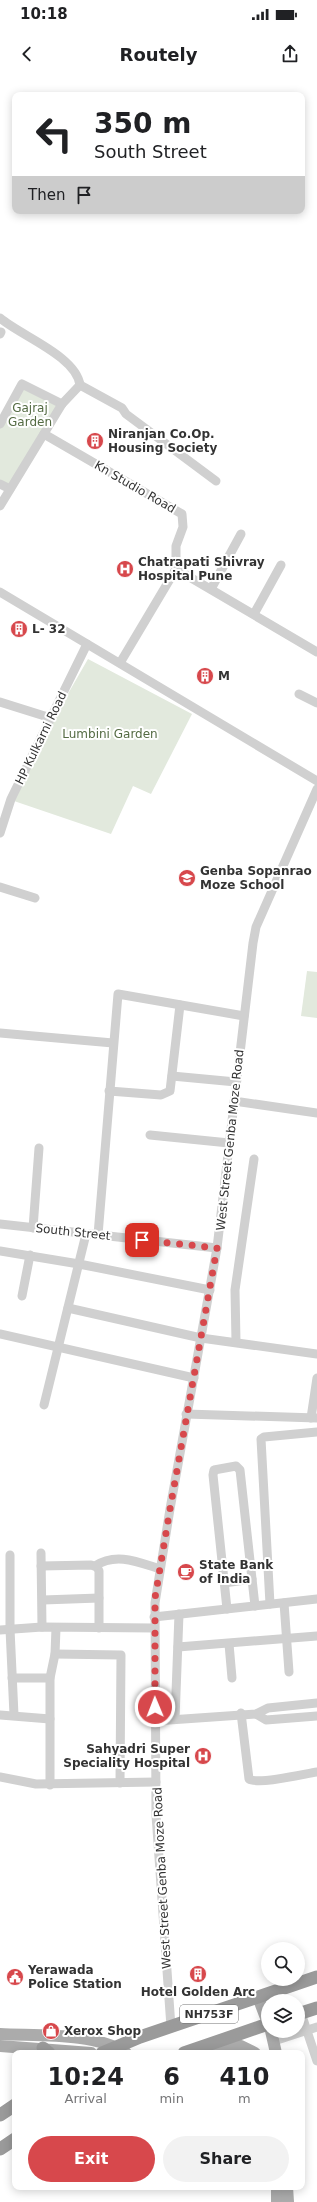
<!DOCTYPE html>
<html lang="en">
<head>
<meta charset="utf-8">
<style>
	body { margin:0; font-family:"DejaVu Sans",sans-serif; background:#f2f2f2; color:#202124; height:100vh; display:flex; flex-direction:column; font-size:15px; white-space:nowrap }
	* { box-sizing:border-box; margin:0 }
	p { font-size:13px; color:#757577 }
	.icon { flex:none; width:22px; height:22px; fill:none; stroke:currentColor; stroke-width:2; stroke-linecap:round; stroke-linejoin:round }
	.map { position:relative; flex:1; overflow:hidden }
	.side { position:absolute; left:12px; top:1970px; width:293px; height:140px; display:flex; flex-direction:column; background:#fff; border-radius:8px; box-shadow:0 2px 10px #0003 }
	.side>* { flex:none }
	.banner { position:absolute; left:12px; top:12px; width:293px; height:122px; border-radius:8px; box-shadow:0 2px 10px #0003; background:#fff; color:#202124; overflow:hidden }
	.tools { position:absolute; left:261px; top:1862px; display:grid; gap:8px }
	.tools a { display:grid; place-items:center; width:44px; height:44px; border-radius:50%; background:#fff; box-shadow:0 2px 10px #0003; font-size:20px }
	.pin { position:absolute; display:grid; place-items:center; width:34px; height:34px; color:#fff; margin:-17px; border-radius:8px; box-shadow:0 2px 6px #0006 }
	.me { position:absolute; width:44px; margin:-22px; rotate:359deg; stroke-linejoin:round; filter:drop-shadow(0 0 3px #0008) }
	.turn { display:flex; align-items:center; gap:14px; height:84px; padding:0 16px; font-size:18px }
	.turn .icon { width:52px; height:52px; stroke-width:2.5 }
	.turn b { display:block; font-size:28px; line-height:34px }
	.then { display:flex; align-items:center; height:38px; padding:0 16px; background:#0003; gap:8px; font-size:15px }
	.eta { display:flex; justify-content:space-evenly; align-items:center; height:68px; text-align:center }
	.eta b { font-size:24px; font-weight:600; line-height:28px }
	.cta { display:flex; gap:8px; margin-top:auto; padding:8px 16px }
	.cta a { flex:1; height:46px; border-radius:24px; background:#d7484c; color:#fff; font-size:16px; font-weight:600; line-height:46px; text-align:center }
	.cta a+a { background:#f2f2f2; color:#202124 }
	.status { display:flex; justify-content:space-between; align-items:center; height:28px; padding:0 20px; background:#fff; direction:ltr }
	.status svg { height:11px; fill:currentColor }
	header { display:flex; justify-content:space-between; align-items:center; height:52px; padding:0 16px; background:#fff; font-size:18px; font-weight:600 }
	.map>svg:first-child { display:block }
	.green { fill:#e2e9dd }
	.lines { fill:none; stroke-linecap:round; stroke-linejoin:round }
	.minor { stroke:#d0d0d0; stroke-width:9 }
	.major { stroke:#ababab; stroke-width:12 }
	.highway { stroke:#9a9a9a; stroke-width:13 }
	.route { stroke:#d7484c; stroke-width:7; stroke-dasharray:0 12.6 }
	.labels { text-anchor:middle; stroke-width:4; stroke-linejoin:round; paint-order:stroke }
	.shield { fill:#fff; stroke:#707070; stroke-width:1 }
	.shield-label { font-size:11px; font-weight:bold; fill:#333 }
	.park-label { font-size:12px; fill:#546b43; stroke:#fff }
	.poi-label { font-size:12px; font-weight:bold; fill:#333; stroke:#fff; text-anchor:start }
	.street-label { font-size:12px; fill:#333; stroke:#fff }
</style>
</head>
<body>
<div class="status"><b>10:18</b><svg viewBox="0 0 49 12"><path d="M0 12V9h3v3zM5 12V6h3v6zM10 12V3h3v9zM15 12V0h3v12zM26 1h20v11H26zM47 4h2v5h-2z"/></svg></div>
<header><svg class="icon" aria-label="back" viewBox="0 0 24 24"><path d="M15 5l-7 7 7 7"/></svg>Routely<svg class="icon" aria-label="share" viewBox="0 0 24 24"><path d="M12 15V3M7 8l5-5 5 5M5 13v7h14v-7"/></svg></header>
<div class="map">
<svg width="317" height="2122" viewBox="0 0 317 2122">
	<rect width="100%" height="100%" fill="#fff"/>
	<g class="green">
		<path d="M22,304l40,20 -52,85 -10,-5v-60z"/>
		<path d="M88,579l104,55 -41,80 -18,-8 -22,48 -97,-33 40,-83z"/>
		<path d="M307,891l10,1v46l-16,-2z"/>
	</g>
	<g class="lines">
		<g class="minor">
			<path d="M0,238c21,18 76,38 80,67"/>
			<path d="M0,254l1,-2"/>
			<path d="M80,305l42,23 4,6 90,67"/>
			<path d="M0,344l22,-40 40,20"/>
			<path d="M44,354l138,80 1,13 -7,19v23"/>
			<path d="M0,404l10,5"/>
			<path d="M0,426l62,-102 18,-19"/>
			<path d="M176,489l141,83"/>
			<path d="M211,509l30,-55"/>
			<path d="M0,512l317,189"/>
			<path d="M254,534l27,-49"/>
			<path d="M120,583l56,-94"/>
			<path d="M299,614l18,9"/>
			<path d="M0,622l51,16"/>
			<path d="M0,753l11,-34 76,-155"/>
			<path d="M0,807l35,11"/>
			<path d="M0,953l113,10"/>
			<path d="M172,996l64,6"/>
			<path d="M109,1011l52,4 9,-4 10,-86"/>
			<path d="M234,1021l83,12"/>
			<path d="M150,1055l79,8"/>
			<path d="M0,1144l217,24"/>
			<path d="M33,1148l6,-80"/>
			<path d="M98,1155l20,-241 126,22"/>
			<path d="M0,1171l79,13 131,26"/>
			<path d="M22,1216l8,-41"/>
			<path d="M68,1228l133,30 116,16"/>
			<path d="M0,1254l194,44"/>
			<path d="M236,1262l-1,-52 19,-131"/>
			<path d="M44,1325l42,-171"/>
			<path d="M186,1334l131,4"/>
			<path d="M311,1338l6,-40"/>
			<path d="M41,1473l1,74"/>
			<path d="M10,1475v74l4,86"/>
			<path d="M41,1486l50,-1 6,2 2,4v57"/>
			<path d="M95,1486c21,-14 43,-4 65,3"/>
			<path d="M224,1503l28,-4"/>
			<path d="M43,1520l56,-2"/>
			<path d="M284,1523l5,69"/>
			<path d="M270,1524l-9,-165 3,-2 53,-5"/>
			<path d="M227,1529l-14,-134 1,-5 22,-4 4,4 15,136"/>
			<path d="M154,1537l163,-18"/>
			<path d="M0,1550l42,-3 112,1"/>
			<path d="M229,1564l3,34"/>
			<path d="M178,1567l139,-11"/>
			<path d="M55,1574l66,1 -1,128"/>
			<path d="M12,1598h38"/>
			<path d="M241,1633l8,66c9,6 55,-5 68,-7"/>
			<path d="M256,1634l10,6 51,-4"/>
			<path d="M0,1635l50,4"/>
			<path d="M175,1639l4,-105"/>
			<path d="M155,1641l101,-7 12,-6 49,-5"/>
			<path d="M0,1697l36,7 120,-2"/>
			<path d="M50,1705v-107l5,-24 1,-26"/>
			<path d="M301,1933l16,48"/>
			<path d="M171,1947l-15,-212 -1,-212 15,-94 47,-261 36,-305 3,-16 61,-138"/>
			<path d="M274,1961l43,-14"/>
		</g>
		<g class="major">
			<path d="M258,1917l10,26"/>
			<path d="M271,1951l5,22"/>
			<path d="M0,1954c38,2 94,-2 126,19"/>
			<path d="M215,1965l26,1 14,7"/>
			<path d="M0,1966l91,7"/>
			<path d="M277,2107v15"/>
			<path d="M287,2107l1,15"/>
		</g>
		<g class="highway">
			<path d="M298,1934l19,-6"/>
			<path d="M43,1968l6,5"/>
			<path d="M102,1973l38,-16 177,-60"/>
			<path d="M184,1973l84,-29"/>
			<path d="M0,2035l15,-10"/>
			<path d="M0,2069l15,-10"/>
		</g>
	</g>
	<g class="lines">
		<path class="route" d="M142,1160l75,8 -47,261 -15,89v109"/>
	</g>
	<defs>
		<g id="building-disc" transform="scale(0.9)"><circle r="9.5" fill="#d7484c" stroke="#fff"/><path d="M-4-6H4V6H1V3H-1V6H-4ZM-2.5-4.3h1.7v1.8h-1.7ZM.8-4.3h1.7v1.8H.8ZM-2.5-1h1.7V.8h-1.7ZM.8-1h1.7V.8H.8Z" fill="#fff"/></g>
		<g id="hospital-disc" transform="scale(0.9)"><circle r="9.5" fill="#d7484c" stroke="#fff"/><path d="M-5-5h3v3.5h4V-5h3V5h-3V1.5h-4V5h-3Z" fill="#fff"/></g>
		<g id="school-disc" transform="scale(0.9)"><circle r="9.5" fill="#d7484c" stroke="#fff"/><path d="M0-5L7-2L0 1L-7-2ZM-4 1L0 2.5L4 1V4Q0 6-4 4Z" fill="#fff"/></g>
		<g id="cafe-disc" transform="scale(0.9)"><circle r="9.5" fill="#d7484c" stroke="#fff"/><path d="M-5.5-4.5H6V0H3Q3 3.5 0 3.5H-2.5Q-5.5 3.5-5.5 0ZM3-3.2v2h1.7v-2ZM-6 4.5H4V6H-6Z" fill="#fff"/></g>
		<g id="civic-disc" transform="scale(0.9)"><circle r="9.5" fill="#d7484c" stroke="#fff"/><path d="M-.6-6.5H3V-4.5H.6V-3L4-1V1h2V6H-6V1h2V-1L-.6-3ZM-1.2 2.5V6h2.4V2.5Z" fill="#fff"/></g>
		<g id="shop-disc" transform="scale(0.9)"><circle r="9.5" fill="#d7484c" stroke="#fff"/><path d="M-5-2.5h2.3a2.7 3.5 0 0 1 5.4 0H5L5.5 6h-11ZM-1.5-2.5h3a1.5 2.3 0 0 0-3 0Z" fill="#fff"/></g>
	</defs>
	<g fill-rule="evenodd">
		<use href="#building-disc" x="95" y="361"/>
		<use href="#hospital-disc" x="125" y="489"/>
		<use href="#building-disc" x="19" y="549"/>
		<use href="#building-disc" x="205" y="596"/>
		<use href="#school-disc" x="187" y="798"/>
		<use href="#cafe-disc" x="186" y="1492"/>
		<use href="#hospital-disc" x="203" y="1676"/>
		<use href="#building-disc" x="198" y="1894"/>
		<use href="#civic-disc" x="15" y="1897"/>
		<use href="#shop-disc" x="51" y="1951"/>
	</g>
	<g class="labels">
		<rect class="shield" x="180" y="1925" width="58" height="18" rx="3"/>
		<g class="shield-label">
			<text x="209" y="1938">NH753F</text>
		</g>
		<g class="park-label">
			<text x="30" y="332">Gajraj<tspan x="30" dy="14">Garden</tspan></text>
			<text x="110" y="658">Lumbini Garden</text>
		</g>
		<g class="poi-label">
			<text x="108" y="358">Niranjan Co.Op.<tspan x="108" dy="14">Housing Society</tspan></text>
			<text x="138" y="486">Chatrapati Shivray<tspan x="138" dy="14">Hospital Pune</tspan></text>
			<text x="32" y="553">L- 32</text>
			<text x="218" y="600">M</text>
			<text x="200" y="795">Genba Sopanrao<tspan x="200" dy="14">Moze School</tspan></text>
			<text x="199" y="1489">State Bank<tspan x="199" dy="14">of India</tspan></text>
			<text x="190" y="1673" text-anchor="end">Sahyadri Super<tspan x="190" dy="14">Speciality Hospital</tspan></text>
			<text x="28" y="1894">Yerawada<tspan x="28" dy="14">Police Station</tspan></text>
			<text x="198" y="1916" text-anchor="middle">Hotel Golden Arc</text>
			<text x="64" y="1955">Xerox Shop</text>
		</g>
		<g class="street-label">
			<text transform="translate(135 407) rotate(30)" y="4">Kn Studio Road</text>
			<text transform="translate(41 658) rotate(-64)" y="4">HP Kulkarni Road</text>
			<text transform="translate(230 1060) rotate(-84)" y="4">West Street Genba Moze Road</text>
			<text transform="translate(73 1152) rotate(6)" y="4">South Street</text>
			<text transform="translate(162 1798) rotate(-93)" y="4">West Street Genba Moze Road</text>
		</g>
	</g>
</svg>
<div class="tools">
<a><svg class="icon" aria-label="search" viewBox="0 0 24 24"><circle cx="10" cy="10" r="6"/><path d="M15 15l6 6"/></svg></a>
<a><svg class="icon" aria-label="layers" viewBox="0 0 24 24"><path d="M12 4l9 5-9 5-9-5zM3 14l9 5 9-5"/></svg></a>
</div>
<div class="pin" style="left:142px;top:1160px;background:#d93025"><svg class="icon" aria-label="arrive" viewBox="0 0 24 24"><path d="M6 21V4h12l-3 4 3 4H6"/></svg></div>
<svg class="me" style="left:155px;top:1627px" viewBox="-20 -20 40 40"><circle r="17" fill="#d7484c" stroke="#fff" stroke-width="3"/><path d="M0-11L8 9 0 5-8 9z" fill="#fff"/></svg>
<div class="banner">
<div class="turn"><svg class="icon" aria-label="left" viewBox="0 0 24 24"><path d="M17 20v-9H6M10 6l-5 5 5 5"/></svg><div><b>350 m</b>South Street</div></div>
<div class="then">Then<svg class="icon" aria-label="arrive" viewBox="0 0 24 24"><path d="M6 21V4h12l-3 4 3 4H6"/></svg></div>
</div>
<section class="side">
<div class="eta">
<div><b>10:24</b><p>Arrival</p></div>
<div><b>6</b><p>min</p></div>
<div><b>410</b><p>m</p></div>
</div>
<div class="cta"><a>Exit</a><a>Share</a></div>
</section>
</div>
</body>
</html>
